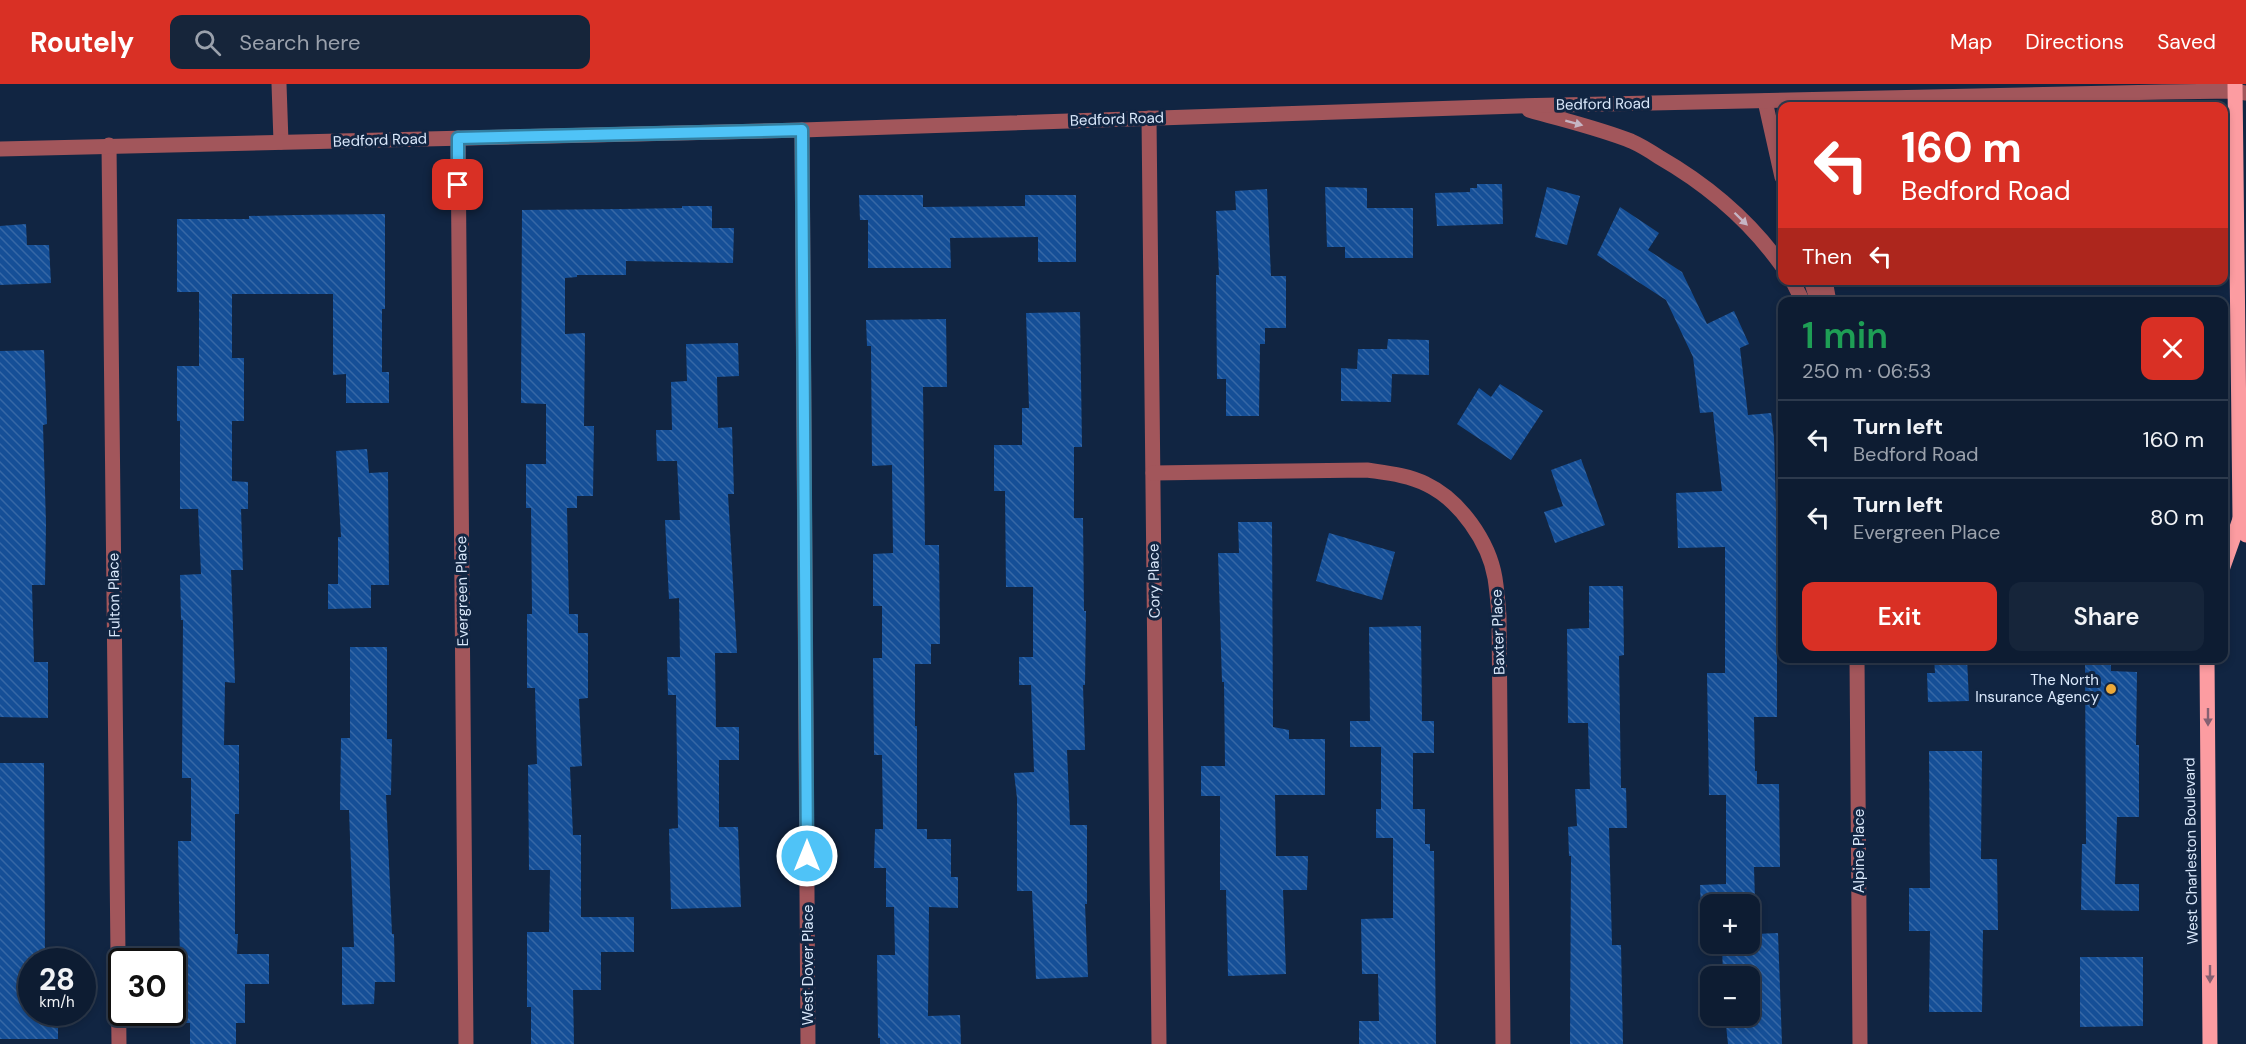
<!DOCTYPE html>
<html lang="en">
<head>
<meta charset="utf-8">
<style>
	body { margin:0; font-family:"DM Sans",sans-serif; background:#16253a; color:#f1f3f6; height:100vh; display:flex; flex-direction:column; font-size:22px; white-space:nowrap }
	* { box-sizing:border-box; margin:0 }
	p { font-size:20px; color:#9aa1ac }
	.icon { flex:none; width:33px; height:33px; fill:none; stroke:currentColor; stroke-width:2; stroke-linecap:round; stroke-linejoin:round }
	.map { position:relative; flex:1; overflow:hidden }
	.sheet { position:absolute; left:1778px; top:213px; width:450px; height:366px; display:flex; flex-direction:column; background:#0d1c32; border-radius:12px; box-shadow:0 3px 9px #0003,0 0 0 2px #2d3a4d }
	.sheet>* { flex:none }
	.banner { position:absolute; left:1778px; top:18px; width:450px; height:183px; border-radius:12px; box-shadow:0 3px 9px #0003,0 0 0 2px #2d3a4d; background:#d93025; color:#fff; overflow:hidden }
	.controls { position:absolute; left:1700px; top:810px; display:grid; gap:12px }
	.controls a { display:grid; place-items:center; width:60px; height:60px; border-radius:12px; background:#0d1c32; box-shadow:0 3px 9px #0003,0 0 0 2px #2d3a4d; font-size:30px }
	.speed { position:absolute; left:18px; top:864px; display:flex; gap:12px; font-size:30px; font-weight:700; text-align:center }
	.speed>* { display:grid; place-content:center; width:78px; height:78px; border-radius:50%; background:#0d1c32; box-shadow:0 3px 9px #0003,0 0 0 2px #2d3a4d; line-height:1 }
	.speed small { font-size:15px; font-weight:400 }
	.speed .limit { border:3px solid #111; border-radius:9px; background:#fff; color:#111 }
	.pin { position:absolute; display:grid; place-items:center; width:51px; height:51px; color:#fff; margin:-26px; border-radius:12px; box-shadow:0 3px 9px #0006 }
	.me { position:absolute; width:66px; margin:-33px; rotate:0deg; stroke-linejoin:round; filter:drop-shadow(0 0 4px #0008) }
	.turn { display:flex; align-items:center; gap:21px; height:126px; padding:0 24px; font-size:27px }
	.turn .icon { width:78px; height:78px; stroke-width:2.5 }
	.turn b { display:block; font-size:42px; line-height:51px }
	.then { display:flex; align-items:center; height:57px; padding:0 24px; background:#0003; gap:12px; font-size:22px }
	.round { display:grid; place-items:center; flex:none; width:63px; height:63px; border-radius:12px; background:#16253a }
	.head { display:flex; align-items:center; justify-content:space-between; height:102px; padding:0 24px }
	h1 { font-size:36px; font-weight:600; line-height:45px; color:#1e9e55 }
	.action { display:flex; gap:12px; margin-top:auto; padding:12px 24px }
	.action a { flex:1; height:69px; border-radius:12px; background:#d93025; color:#fff; font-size:24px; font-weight:600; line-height:69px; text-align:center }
	.action a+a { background:#16253a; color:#f1f3f6 }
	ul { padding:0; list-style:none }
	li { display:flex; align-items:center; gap:18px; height:78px; padding:0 24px; border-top:2px solid #2d3a4d }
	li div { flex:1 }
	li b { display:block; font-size:22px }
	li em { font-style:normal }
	header { display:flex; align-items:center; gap:36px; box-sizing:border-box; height:84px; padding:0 30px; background:#d93025; color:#fff }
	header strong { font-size:28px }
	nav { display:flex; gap:33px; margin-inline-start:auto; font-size:21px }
	.search { width:420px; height:54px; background:#16253a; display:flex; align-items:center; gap:15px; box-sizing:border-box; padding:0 21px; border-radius:12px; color:#9aa1ac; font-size:22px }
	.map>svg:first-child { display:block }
	.building { fill:url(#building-back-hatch) }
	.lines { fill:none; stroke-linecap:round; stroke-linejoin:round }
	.minor { stroke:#a2565b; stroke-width:15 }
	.major { stroke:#fc9ca1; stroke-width:15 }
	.oneway { fill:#c6b5c3 }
	.oneway2 { fill:#866072 }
	.route-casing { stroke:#337fa1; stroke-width:15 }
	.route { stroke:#4fc3f7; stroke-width:10 }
	.poi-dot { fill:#eba939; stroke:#112542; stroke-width:2 }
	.labels { text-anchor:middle; stroke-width:6; stroke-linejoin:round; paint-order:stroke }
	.street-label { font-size:15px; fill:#dae8fb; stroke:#112542 }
	.poi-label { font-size:15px; fill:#dae8fb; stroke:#112542; text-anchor:end }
</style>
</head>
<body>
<header>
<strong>Routely</strong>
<div class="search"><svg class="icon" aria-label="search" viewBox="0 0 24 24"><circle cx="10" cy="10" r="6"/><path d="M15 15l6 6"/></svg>Search here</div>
<nav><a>Map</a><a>Directions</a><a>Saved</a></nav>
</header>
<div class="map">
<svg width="2246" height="960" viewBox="0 0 2246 960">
	<defs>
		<pattern id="building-back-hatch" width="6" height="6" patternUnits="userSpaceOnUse" patternTransform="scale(1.5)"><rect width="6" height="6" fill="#154f97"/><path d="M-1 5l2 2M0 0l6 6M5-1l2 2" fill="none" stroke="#3668a6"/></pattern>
	</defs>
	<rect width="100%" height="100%" fill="#112542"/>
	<g class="building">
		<path d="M1477,100h25l1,40 -66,2 -2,-33 35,-1v-4h7z"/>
		<path d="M1325,103l42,1v20h46v50h-68v-11h-18z"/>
		<path d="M1547,103l33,9 -13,49 -32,-8z"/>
		<path d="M1267,105l4,87h15v52h-21v16h-5l-1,72h-33v-37h-9l-1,-104h3l-3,-64 20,-1 -1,-19z"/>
		<path d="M859,111h64v12l102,-1v-11h51v67h-38v-25l-88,1 1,30h-83v-48h-8z"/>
		<path d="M682,122h30v22h22l-1,35 -107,-2v14h-49v2l-12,1v56l20,-1 -1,93h10l-1,70h-16v12h-10l2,106h9v19h10v65l-9,1 3,67 -12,1 3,68h8v82h53v35h-33v38h-28l1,54h-43v-37h-4v-75h22l1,-62h-21l-1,-105 9,-1 -2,-76h-8v-74h5l-1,-106h-5v-44h20v-60l-25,-1 1,-193 100,-1 60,-1z"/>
		<path d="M1620,123l39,26 -11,17 34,22 25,52 27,-13 15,33 -9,4 8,67 23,-2 3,25 4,142h3v61h-4v76h-23l1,54h2v13h22l1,83h-26l2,67 22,-1 4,111h-54l-3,-28h24v-40h-26l-1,-32h27v-40h-39v6h-9l-1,-25 26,-1v-89h-17l-2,-122h18v-126l-47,1 -2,-55 46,-2 -9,-79 -13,1 -7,-56 -27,-57 -69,-45z"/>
		<path d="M385,130v95h-3v63h7v31h-43v-29l-13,1v-81h-101v64h12v63h-12v60l16,1v27h-7l2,61h-12l4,113 -10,-1 -1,63h15v69h-4v120h3l-1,20h32v30h-24v39h-9v21h-46v-21h-9l-3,-182h13v-63h-9l1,-158h-2l-1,-45 21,-1 -3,-65h-18v-88h-3v-55h22v-74h-22v-73h72v-3l48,-1z"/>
		<path d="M26,140l1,21h22l2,38 -51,2v-59z"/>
		<path d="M1080,228l2,135h-8v71h9l1,93h2l-1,74h-2l2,65h-18l3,75h17v79h-2l3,73 -52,2 -4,-88h-15v-93l-3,-25 20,-1 -3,-87h-12v-28h14v-70h-27l-1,-96h-11v-46h28v-37h7l-3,-95z"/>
		<path d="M946,235l1,68h-24l2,158h14l1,99h-9v20h-16v62h2v103h10v10h24v38h7v31l-29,-1 -1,109 32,-1 1,29h-81v-6h-2l-1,-83h18l-1,-48h-8v-39h-12l1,-39h8l-1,-74h-8l-1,-97h9v-52h-9v-52l20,-1 -1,-88 -20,1 -1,-120h-4l-1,-26z"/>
		<path d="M1388,255l41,1v35l-37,-1 -1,28 -50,-1v-33l16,1 1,-20h29z"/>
		<path d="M738,259l1,33 -22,1 1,51 14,-1 2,67h-6l9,159h-22l1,74h23v33h-20v67h19l3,80 -70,2 -2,-80 9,-1 -2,-133h-8l-1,-38h13l-1,-59 -10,1 -4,-79h15l-3,-59h-20l-1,-31h16l-1,-48 16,-1 -1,-37z"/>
		<path d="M44,266l3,74 -4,1 3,98 -1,62h-13l2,77h14v56l-48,-1v-366z"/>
		<path d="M1500,300l43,27 -32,49 -54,-36 22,-36 12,9z"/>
		<path d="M367,365l2,24 19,-1 1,113h-18v23l-43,1v-25h10v-47h3l-5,-86z"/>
		<path d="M1581,375l24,66 -50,18 -11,-31 19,-6 -12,-36z"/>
		<path d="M1238,438h34l1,205 16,3v9h36v56h-50l1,61h32l-1,34h-24l3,84 -58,2 -2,-86h-6v-94h-19v-30h24l-1,-84h-2l-4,-129h21z"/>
		<path d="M1329,449l66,19 -13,48 -66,-19z"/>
		<path d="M1589,502h34l1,69 -5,1 2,132h5l1,40h-18l3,117h9l2,99h-53l1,-188h-2l-1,-29 9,-1 -2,-37h15l-2,-66h-20l-1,-94 22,-1z"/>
		<path d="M1421,542l1,95h12v32h-21v56h12v35h5v7h4l2,193h-77v-23h20l-1,-47h-16l-1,-55 32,-1v-80h-17v-29h5v-62h-31v-26h20l-1,-94z"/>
		<path d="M350,563h37v92h5l-1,56h-5l6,139h2l1,48h-20l-1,22 -32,1v-58h12l-5,-137h-9l1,-72h9z"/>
		<path d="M1934,574h33l2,43 -41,1 -1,-29h8z"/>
		<path d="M2085,574h26v13l26,1 -1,73h3v72h-22l-2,67h24v27l-58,-1 1,-66h4z"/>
		<path d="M1929,667h53l-1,108h16l1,71h-15l-1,82h-53l1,-81h-21v-43h21z"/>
		<path d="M0,679h44l1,199h-13v50h26v27h-58z"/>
		<path d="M2080,873h63v69l-63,1z"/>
	</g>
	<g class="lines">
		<g class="minor">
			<path d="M279,0l2,58"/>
			<path d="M1765,17l17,76"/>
			<path d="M1529,26c34,10 69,18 102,31 9,4 19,10 28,16 47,27 91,64 123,109"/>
			<path d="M1149,34l10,926"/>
			<path d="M802,46l6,914"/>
			<path d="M458,54l8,906"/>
			<path d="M109,61l10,899"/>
			<path d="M0,65l802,-19 716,-24 644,-14 73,-1 11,2"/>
			<path d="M1792,196l11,22"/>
			<path d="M1811,196l7,22"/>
			<path d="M1825,196l4,22"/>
			<path d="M1153,389l214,-3c20,3 41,5 59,14 34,16 63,58 69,94 2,13 3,25 4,38l4,428"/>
			<path d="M1857,574l3,386"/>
		</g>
		<g class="major">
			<path d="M2235,0l5,435 6,16"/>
			<path d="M2223,483l17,-48"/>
			<path d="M2207,574l3,386"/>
		</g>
	</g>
	<defs><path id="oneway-solid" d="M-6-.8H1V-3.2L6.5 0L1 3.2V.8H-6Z" transform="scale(1.5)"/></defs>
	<g class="oneway">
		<use href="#oneway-solid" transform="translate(1574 39) rotate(15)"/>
		<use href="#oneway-solid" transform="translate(1741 135) rotate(44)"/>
	</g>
	<g class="oneway2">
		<use href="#oneway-solid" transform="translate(2208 633) rotate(90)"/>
		<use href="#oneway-solid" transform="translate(2210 890) rotate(90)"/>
	</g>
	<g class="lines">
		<g class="route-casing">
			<path id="route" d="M458,101v-47l344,-8 5,726"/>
		</g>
		<use href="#route" class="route"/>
	</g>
	<circle class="poi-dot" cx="2111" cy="605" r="6"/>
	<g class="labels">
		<g class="street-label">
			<text transform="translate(1603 20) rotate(-1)" y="5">Bedford Road</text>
			<text transform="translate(1117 35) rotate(-2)" y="5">Bedford Road</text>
			<text transform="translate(380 56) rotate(-2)" y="5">Bedford Road</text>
			<text transform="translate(1154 497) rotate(-91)" y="5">Cory Place</text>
			<text transform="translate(462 507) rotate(-91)" y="5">Evergreen Place</text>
			<text transform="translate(114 511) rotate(-91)" y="5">Fulton Place</text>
			<text transform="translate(1498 548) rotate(-92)" y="5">Baxter Place</text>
			<text transform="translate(1859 767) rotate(-90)" y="5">Alpine Place</text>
			<text transform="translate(2191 767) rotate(-91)" y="5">West Charleston Boulevard</text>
			<text transform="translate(808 881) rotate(-90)" y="5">West Dover Place</text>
		</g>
		<g class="poi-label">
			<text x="2099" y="601">The North<tspan x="2099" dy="17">Insurance Agency</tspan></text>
		</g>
	</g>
</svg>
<div class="controls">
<a>+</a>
<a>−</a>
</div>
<div class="speed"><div>28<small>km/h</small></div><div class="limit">30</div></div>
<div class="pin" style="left:458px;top:101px;background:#d93025"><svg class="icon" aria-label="arrive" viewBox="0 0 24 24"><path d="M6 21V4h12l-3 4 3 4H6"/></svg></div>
<svg class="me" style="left:807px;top:772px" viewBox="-20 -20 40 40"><circle r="17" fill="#4fc3f7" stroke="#fff" stroke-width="3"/><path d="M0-11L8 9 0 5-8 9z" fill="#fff"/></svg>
<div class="banner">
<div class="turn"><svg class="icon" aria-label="left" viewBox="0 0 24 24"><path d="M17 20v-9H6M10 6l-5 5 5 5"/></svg><div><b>160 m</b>Bedford Road</div></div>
<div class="then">Then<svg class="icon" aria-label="left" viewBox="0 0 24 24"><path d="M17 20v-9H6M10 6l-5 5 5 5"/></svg></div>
</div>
<section class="sheet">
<div class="head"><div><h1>1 min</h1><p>250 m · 06:53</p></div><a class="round" style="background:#d93025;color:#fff"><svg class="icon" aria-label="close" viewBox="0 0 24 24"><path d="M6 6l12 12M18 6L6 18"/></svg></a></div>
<ul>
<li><svg class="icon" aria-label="left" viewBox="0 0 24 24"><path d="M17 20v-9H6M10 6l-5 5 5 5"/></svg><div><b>Turn left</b><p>Bedford Road</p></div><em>160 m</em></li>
<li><svg class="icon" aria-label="left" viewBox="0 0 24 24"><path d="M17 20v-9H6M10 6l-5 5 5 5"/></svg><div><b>Turn left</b><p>Evergreen Place</p></div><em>80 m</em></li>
</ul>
<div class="action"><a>Exit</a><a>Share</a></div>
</section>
</div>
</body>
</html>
